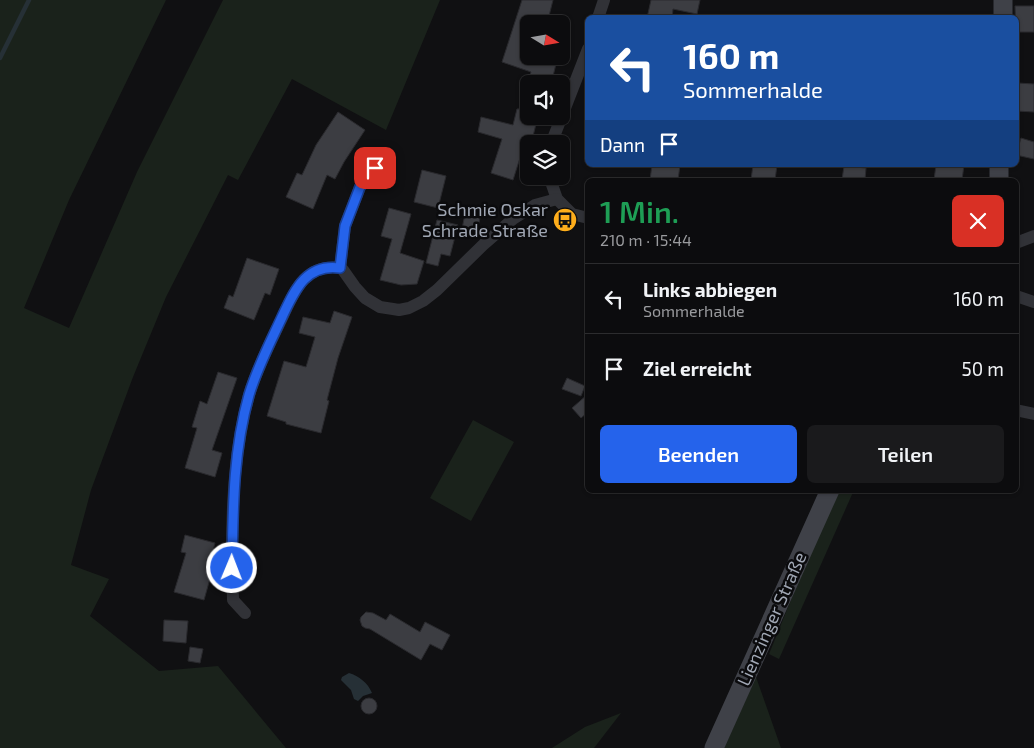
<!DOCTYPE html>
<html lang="de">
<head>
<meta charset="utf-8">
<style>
	body { margin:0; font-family:"Exo 2",sans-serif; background:#1a1a1c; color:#f1f3f6; height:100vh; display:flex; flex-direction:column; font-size:19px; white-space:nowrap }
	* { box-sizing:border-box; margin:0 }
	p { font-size:16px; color:#9a9b9e }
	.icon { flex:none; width:28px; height:28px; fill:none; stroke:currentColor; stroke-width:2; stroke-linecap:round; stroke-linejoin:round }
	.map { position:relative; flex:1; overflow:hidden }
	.panel { position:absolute; left:585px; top:178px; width:434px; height:315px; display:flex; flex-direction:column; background:#0c0c0e; border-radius:8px; box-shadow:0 1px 4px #0004,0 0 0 1px #2c2c2e }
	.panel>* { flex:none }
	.hud { position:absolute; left:585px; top:15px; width:434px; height:152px; border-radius:8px; box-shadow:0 1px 4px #0004,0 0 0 1px #2c2c2e; background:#1a4fa0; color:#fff; overflow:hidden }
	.needle { width:32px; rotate:101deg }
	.buttons { position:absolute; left:520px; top:15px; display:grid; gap:10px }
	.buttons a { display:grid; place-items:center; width:50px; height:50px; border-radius:8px; background:#0c0c0e; box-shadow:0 1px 4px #0004,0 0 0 1px #2c2c2e; font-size:25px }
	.pin { position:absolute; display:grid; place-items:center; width:42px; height:42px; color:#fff; margin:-21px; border-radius:10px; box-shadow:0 2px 8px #0006 }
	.me { position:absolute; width:55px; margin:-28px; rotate:1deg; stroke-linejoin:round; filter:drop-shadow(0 0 4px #0008) }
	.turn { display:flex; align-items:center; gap:18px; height:105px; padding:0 15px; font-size:22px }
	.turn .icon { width:65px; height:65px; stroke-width:2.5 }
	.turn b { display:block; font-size:35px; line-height:42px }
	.then { display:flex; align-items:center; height:48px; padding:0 15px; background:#0003; gap:10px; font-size:19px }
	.round { display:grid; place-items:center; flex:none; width:52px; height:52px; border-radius:8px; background:#1a1a1c }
	.overview { display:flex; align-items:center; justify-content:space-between; height:85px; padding:0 15px }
	h1 { font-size:30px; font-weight:600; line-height:38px; color:#1e9e55 }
	.action { display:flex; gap:10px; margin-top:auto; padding:10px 15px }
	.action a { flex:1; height:58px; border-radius:8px; background:#2563eb; color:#fff; font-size:20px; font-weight:600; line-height:58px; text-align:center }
	.action a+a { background:#1a1a1c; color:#f1f3f6 }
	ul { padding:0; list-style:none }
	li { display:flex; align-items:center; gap:15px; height:70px; padding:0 15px; border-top:1px solid #2c2c2e }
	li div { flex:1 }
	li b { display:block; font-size:19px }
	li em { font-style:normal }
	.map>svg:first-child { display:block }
	.green { fill:#1a221b }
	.water { fill:#263036 }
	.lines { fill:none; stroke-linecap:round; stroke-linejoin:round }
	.stream { stroke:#263036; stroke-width:4.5 }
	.building { fill:#3c3d42; stroke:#2a2a2e }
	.street { stroke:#313237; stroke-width:12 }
	.secondary { stroke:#3f4148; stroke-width:19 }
	.route-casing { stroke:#184099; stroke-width:12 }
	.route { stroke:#2563eb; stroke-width:9 }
	.labels { text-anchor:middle; stroke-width:5; stroke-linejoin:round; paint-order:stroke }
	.poi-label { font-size:18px; fill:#a0a7b4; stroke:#0b0b0d; text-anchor:end }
	.street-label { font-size:18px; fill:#a0a7b4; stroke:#0b0b0d }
</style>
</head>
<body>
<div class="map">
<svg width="1034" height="748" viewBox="0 0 1034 748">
	<rect width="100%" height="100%" fill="#101012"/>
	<g class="green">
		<path d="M0,0h166l-97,200 -45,108 45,20 68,-156 86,-172h217l-54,130 -94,-51 -54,101 -10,-5 -62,122 -33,80 -42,113 -20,75 38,14 -19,37 69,55 59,-5 68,82h-286z"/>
		<path d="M473,420l41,22 -43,79 -41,-23z"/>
		<path d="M839,490h15l-75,169 -10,-5 35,-86z"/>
		<path d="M756,677l25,71h-57z"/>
		<path d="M621,713l-27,35h-42l33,-21z"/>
	</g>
	<path class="water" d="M349,673c10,3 19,10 23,20l-9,3 -5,5 -4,-2 -3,-9 -10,-10 1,-3z"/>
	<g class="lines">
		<path class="stream" d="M0,58l29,-58"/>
	</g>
	<g class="building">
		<path d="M522,0h31l-6,24h-18v32h29l-7,28h-24l4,-12 -29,-10z"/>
		<path d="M651,0h49l-3,14 -24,-5 -1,9h-25z"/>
		<path d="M1015,6h19v26h-18z"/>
		<path d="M1018,83l16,1v28l-18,-1z"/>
		<path d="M526,86h3v30h9l-6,24 -6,-1 -13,41 -22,-7 11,-34 -24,-7 3,-15 32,8 4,-16h2z"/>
		<path d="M338,112l27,18 -21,32 -9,17 -8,-4 -14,34 -27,-12 11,-24 5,2 14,-30z"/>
		<path d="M1021,138l13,4v17l-18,-4z"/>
		<path d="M652,165h28l-2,15h-28z"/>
		<path d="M753,165h24l-2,15h-24z"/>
		<path d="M936,165h28l-2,15h-28z"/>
		<path d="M844,166l22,2 -1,12h-23z"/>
		<path d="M422,170l24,6 -8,32 -24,-6z"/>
		<path d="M389,208l22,6 -11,39 24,8 -7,23 -16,1 -21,-5 12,-41 -11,-3z"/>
		<path d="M465,214l15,4 -3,14 -15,-3z"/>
		<path d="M437,220l21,5 -8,31 -9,-2 -3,12 -12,-3z"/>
		<path d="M247,258l32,11 -9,26 -5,-2 -11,27 -30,-12 5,-13 4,2z"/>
		<path d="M334,311l18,6 -14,41 -11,42 2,1 -8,32 -35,-9v-2l-19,-6 17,-55 22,6 9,-30 -16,-4 4,-16 27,6z"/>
		<path d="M218,372l19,6 -25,72 10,3 -7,24 -30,-9 12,-40 -5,-1 8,-26 7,3z"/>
		<path d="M567,378l18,8 -4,10 -19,-7z"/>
		<path d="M588,394v18l-7,6 -9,-10z"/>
		<path d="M185,535l30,8 -8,30 4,2 -7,25 -30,-8 12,-39 -5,-1z"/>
		<path d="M366,612l7,1 13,7 4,-6 30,18 5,-10 25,13 -8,15 -12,-6 -9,16 -51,-31 -5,-1 -3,-2 -2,-6 1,-3z"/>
		<path d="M164,620l24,1 -2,22 -23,-2z"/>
		<path d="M190,647l13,2 -3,14 -12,-2z"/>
		<circle cx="369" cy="706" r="8"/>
	</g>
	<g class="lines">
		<g class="street">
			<path d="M598,18l6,-18"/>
			<path d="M551,144l37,-95"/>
			<path d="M549,176l8,23 15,15 16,4"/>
			<path d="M1016,243l18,-7"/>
			<path d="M340,268l3,2 12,17 10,11 15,9 13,2 6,1 10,-2 14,-7 14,-11 46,-45 30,-26 22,-14 22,-6"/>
			<path d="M340,268l5,-42 15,-39 15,-20"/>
			<path d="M1016,296l18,6"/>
			<path d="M1016,410l18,4"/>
			<path d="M245,613l-12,-13c-2,-68 -2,-139 16,-205 8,-27 21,-52 33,-77 12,-26 23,-55 58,-50"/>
		</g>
		<g class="secondary">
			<path d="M1003,18v-18"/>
			<path d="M999,180v-15"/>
			<path d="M714,748l116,-258"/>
		</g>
	</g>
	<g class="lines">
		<g class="route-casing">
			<path id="route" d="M232,568c1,-58 1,-117 17,-173 8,-27 21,-52 33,-78 12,-25 23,-54 58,-49l5,-42 15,-39 15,-19"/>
		</g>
		<use href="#route" class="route"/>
	</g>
	<defs>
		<g id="bus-disc" transform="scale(1.25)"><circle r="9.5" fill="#ffae1b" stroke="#0b0b0d"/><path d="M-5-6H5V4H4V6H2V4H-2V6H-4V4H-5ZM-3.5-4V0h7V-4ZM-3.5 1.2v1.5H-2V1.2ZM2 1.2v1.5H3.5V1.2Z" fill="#111"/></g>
	</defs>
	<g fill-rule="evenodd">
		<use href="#bus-disc" x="565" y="220"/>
	</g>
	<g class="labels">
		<g class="poi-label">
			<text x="548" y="216">Schmie Oskar<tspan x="548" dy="21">Schrade Straße</tspan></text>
		</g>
		<g class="street-label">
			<text transform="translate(772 619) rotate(-66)" y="6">Lienzinger Straße</text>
		</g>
	</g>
</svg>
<div class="buttons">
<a><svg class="needle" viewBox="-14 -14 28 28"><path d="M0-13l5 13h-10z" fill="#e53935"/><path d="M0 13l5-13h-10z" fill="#9a9b9e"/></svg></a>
<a><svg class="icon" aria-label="sound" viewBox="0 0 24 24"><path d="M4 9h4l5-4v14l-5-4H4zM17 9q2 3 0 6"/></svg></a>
<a><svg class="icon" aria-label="layers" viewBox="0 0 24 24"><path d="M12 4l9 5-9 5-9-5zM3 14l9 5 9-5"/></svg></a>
</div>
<div class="pin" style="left:375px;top:168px;background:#d93025"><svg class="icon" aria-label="arrive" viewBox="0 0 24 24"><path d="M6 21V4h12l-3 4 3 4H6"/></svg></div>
<svg class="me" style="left:232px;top:568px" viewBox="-20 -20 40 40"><circle r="17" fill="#2563eb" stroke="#fff" stroke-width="3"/><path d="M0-11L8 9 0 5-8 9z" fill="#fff"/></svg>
<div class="hud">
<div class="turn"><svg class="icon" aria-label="left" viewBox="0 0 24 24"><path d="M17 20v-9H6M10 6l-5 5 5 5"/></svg><div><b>160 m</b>Sommerhalde</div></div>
<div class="then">Dann<svg class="icon" aria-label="arrive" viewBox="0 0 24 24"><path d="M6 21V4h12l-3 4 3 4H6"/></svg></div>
</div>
<section class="panel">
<div class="overview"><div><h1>1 Min.</h1><p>210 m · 15:44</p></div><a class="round" style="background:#d93025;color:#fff"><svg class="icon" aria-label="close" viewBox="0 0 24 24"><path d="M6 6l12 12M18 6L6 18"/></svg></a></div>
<ul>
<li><svg class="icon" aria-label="left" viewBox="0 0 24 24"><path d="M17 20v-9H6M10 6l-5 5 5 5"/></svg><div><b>Links abbiegen</b><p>Sommerhalde</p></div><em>160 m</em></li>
<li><svg class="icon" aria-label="arrive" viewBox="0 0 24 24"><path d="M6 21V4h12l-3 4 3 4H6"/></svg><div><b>Ziel erreicht</b></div><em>50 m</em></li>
</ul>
<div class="action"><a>Beenden</a><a>Teilen</a></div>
</section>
</div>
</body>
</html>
